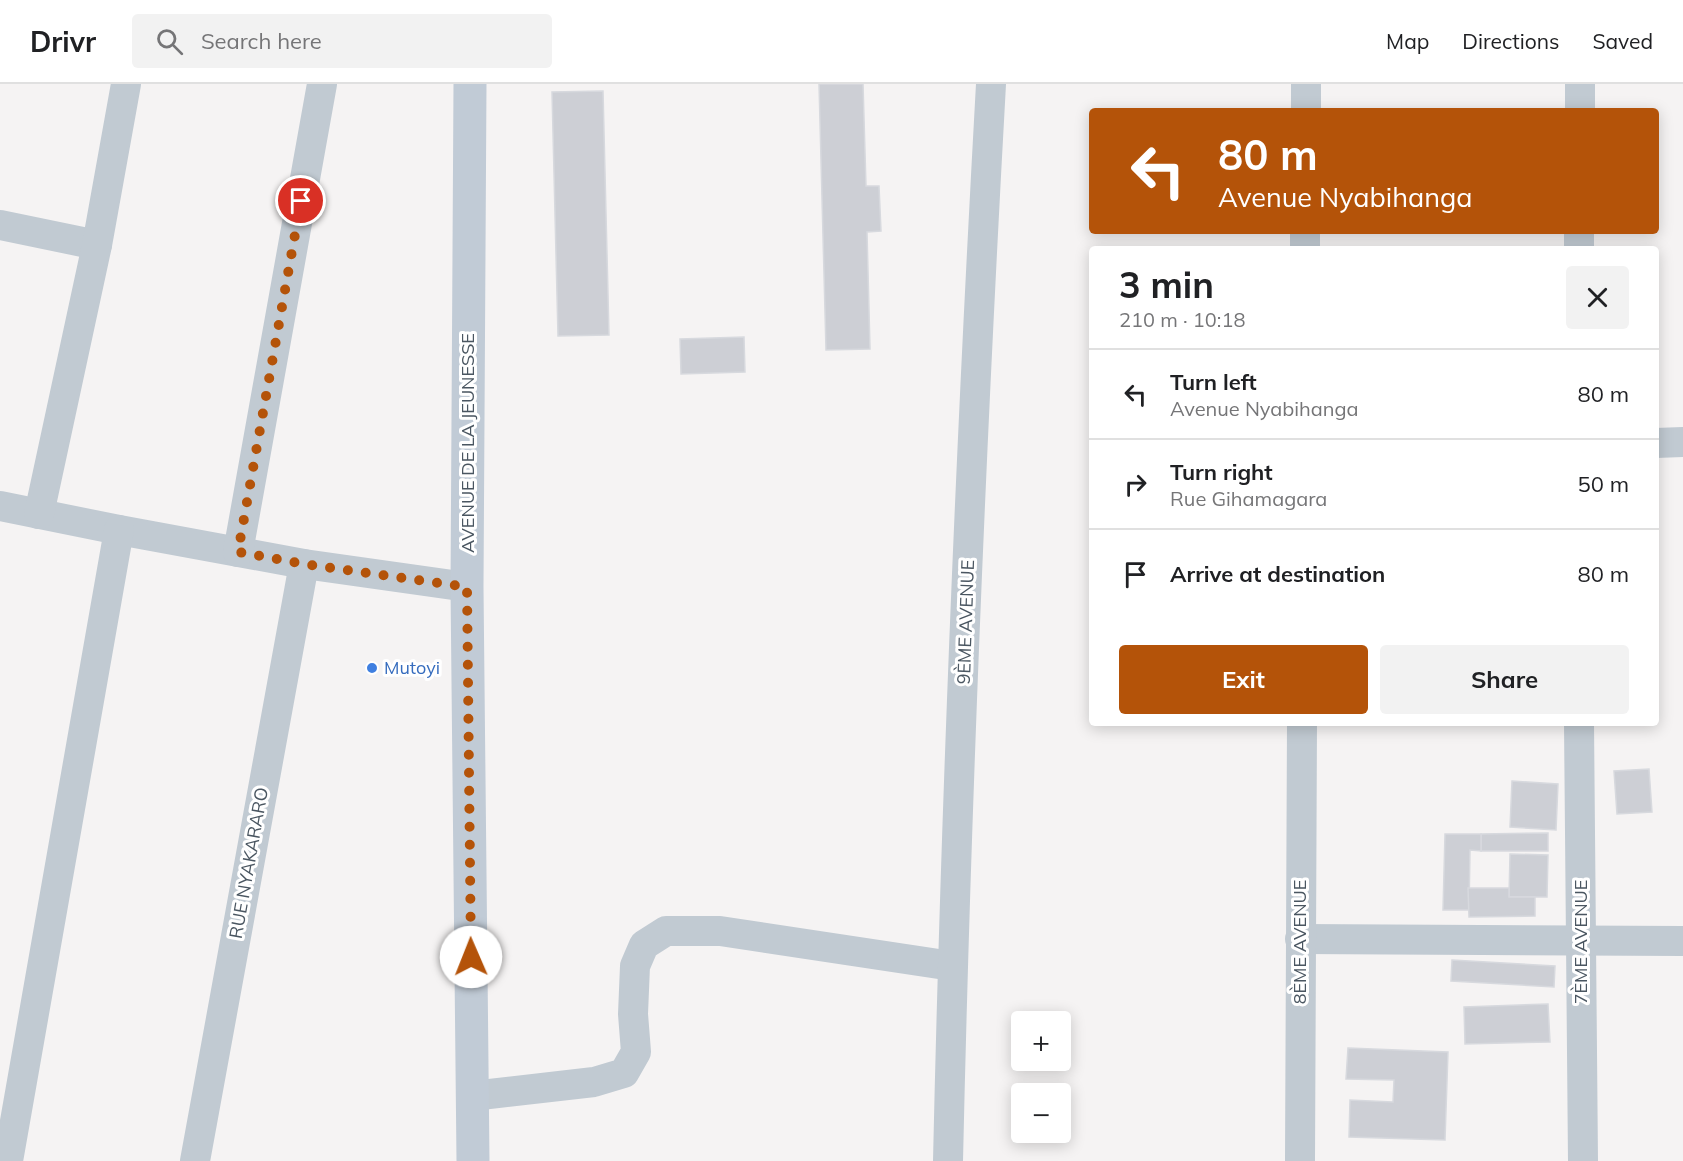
<!DOCTYPE html>
<html lang="en">
<head>
<meta charset="utf-8">
<style>
	body { margin:0; font-family:Mulish,sans-serif; background:#f2f2f2; color:#202124; height:100vh; display:flex; flex-direction:column; font-size:22px; white-space:nowrap }
	* { box-sizing:border-box; margin:0 }
	p { font-size:20px; color:#757577 }
	.icon { flex:none; width:33px; height:33px; fill:none; stroke:currentColor; stroke-width:2; stroke-linecap:round; stroke-linejoin:round }
	.map { position:relative; flex:1; overflow:hidden }
	.drawer { position:absolute; left:1089px; top:162px; width:570px; height:480px; display:flex; flex-direction:column; background:#fff; border-radius:6px; box-shadow:0 3px 15px #0003 }
	.drawer>* { flex:none }
	.hud { position:absolute; left:1089px; top:24px; width:570px; height:126px; border-radius:6px; box-shadow:0 3px 15px #0003; background:#b45309; color:#fff; overflow:hidden }
	.tools { position:absolute; left:1011px; top:927px; display:grid; gap:12px }
	.tools a { display:grid; place-items:center; width:60px; height:60px; border-radius:6px; background:#fff; box-shadow:0 3px 15px #0003; font-size:30px }
	.pin { position:absolute; display:grid; place-items:center; width:51px; height:51px; color:#fff; margin:-26px; border:3px solid #fff; border-radius:50%; box-shadow:0 2px 6px #0007 }
	.me { position:absolute; width:66px; margin:-33px; rotate:359deg; stroke-linejoin:round; filter:drop-shadow(0 0 4px #0008) }
	.turn { display:flex; align-items:center; gap:21px; height:126px; padding:0 30px; font-size:27px }
	.turn .icon { width:78px; height:78px; stroke-width:2.5 }
	.turn b { display:block; font-size:42px; line-height:51px }
	.round { display:grid; place-items:center; flex:none; width:63px; height:63px; border-radius:6px; background:#f2f2f2 }
	.overview { display:flex; align-items:center; justify-content:space-between; height:102px; padding:0 30px }
	h1 { font-size:36px; font-weight:700; line-height:45px }
	.primary-button { display:flex; gap:12px; margin-top:auto; padding:12px 30px }
	.primary-button a { flex:1; height:69px; border-radius:6px; background:#b45309; color:#fff; font-size:24px; font-weight:700; line-height:69px; text-align:center }
	.primary-button a+a { background:#f2f2f2; color:#202124 }
	ul { padding:0; list-style:none }
	li { display:flex; align-items:center; gap:18px; height:90px; padding:0 30px; border-top:2px solid #e0e0e0 }
	li div { flex:1 }
	li b { display:block; font-size:22px }
	li em { font-style:normal }
	header { display:flex; align-items:center; gap:36px; box-sizing:border-box; height:84px; padding:0 30px; background:#fff; border-bottom:2px solid #e0e0e0 }
	header strong { font-size:28px }
	nav { display:flex; gap:33px; margin-inline-start:auto; font-size:21px }
	.search { width:420px; height:54px; background:#f2f2f2; display:flex; align-items:center; gap:15px; box-sizing:border-box; padding:0 21px; border-radius:6px; color:#757577; font-size:22px }
	.map>svg:first-child { display:block }
	.building { fill:#cdcfd5; stroke:#d7d9de; stroke-width:1.5 }
	.lines { fill:none; stroke-linecap:round; stroke-linejoin:round }
	.street { stroke:#c1cad2; stroke-width:30 }
	.secondary { stroke:#c1cbd6; stroke-width:33 }
	.route { stroke:#b45309; stroke-width:10; stroke-dasharray:0 18 }
	.shop-dot { fill:#3f7fe0; stroke:#fff; stroke-width:2 }
	.labels { text-anchor:middle; stroke-width:6; stroke-linejoin:round; paint-order:stroke }
	.street-label { font-size:18px; fill:#4a5661; stroke:#fff }
	.shop-label { font-size:18px; fill:#366cbe; stroke:#fff; text-anchor:start }
</style>
</head>
<body>
<header>
<strong>Drivr</strong>
<div class="search"><svg class="icon" aria-label="search" viewBox="0 0 24 24"><circle cx="10" cy="10" r="6"/><path d="M15 15l6 6"/></svg>Search here</div>
<nav><a>Map</a><a>Directions</a><a>Saved</a></nav>
</header>
<div class="map">
<svg width="1683" height="1077" viewBox="0 0 1683 1077">
	<rect width="100%" height="100%" fill="#f5f3f3"/>
	<g class="building">
		<path d="M819,0h44l3,102h13l2,45 -14,1 3,117 -44,1z"/>
		<path d="M603,7l6,244 -51,1 -6,-244z"/>
		<path d="M744,253l1,35 -64,2 -1,-35z"/>
		<path d="M1649,685l3,43 -35,2 -3,-43z"/>
		<path d="M1512,697l46,3 -2,46 -46,-3z"/>
		<path d="M1548,749v18h-67v-17z"/>
		<path d="M1445,750h36v17l-11,-1 -1,60h-26z"/>
		<path d="M1510,770l38,1 -1,42h-38z"/>
		<path d="M1468,804h41v9h26v19l-66,1z"/>
		<path d="M1452,876l103,6 -1,21 -103,-6z"/>
		<path d="M1548,920l2,38 -85,2 -1,-37z"/>
		<path d="M1348,964l100,4 -3,88 -96,-3 1,-37 43,2 1,-22 -48,-1z"/>
	</g>
	<g class="lines">
		<g class="street">
			<path d="M1306,27v-27"/>
			<path d="M1580,27v-27"/>
			<path d="M0,141l97,20"/>
			<path d="M1305,165v-18"/>
			<path d="M1579,165v-18"/>
			<path d="M1656,359l27,-1"/>
			<path d="M0,422l119,24 185,34 163,23"/>
			<path d="M39,430l58,-269 29,-161"/>
			<path d="M238,468l84,-468"/>
			<path d="M1579,639l4,438"/>
			<path d="M1300,855l383,2"/>
			<path d="M472,1012l122,-14 30,-9 12,-21 -3,-38 2,-48 9,-21 22,-14h54l232,35"/>
			<path d="M8,1077l111,-631"/>
			<path d="M195,1077l109,-597"/>
			<path d="M948,1077c8,-359 23,-718 43,-1077"/>
			<path d="M1300,1077l2,-438"/>
		</g>
		<path class="secondary" d="M470,0l-3,503 6,574"/>
	</g>
	<g class="lines">
		<path class="route" d="M301,117l-63,351 66,12 163,23 4,370"/>
	</g>
	<circle class="shop-dot" cx="372" cy="584" r="6"/>
	<g class="labels">
		<g class="street-label">
			<text transform="translate(468 359) rotate(-90)" y="6">AVENUE DE LA JEUNESSE</text>
			<text transform="translate(966 538) rotate(-88)" y="6">9ÈME AVENUE</text>
			<text transform="translate(249 779) rotate(-80)" y="6">RUE NYAKARARO</text>
			<text transform="translate(1300 858) rotate(-90)" y="6">8ÈME AVENUE</text>
			<text transform="translate(1581 858) rotate(-90)" y="6">7ÈME AVENUE</text>
		</g>
		<g class="shop-label">
			<text x="384" y="590">Mutoyi</text>
		</g>
	</g>
</svg>
<div class="tools">
<a>+</a>
<a>−</a>
</div>
<div class="pin" style="left:301px;top:117px;background:#d93025"><svg class="icon" aria-label="arrive" viewBox="0 0 24 24"><path d="M6 21V4h12l-3 4 3 4H6"/></svg></div>
<svg class="me" style="left:471px;top:873px" viewBox="-20 -20 40 40"><circle r="19" fill="#fff"/><path d="M0-13L10 11 0 6-10 11z" fill="#b45309"/></svg>
<div class="hud">
<div class="turn"><svg class="icon" aria-label="left" viewBox="0 0 24 24"><path d="M17 20v-9H6M10 6l-5 5 5 5"/></svg><div><b>80 m</b>Avenue Nyabihanga</div></div>
</div>
<section class="drawer">
<div class="overview"><div><h1>3 min</h1><p>210 m · 10:18</p></div><a class="round"><svg class="icon" aria-label="close" viewBox="0 0 24 24"><path d="M6 6l12 12M18 6L6 18"/></svg></a></div>
<ul>
<li><svg class="icon" aria-label="left" viewBox="0 0 24 24"><path d="M17 20v-9H6M10 6l-5 5 5 5"/></svg><div><b>Turn left</b><p>Avenue Nyabihanga</p></div><em>80 m</em></li>
<li><svg class="icon" aria-label="right" viewBox="0 0 24 24"><path d="M7 20v-9h11M14 6l5 5-5 5"/></svg><div><b>Turn right</b><p>Rue Gihamagara</p></div><em>50 m</em></li>
<li><svg class="icon" aria-label="arrive" viewBox="0 0 24 24"><path d="M6 21V4h12l-3 4 3 4H6"/></svg><div><b>Arrive at destination</b></div><em>80 m</em></li>
</ul>
<div class="primary-button"><a>Exit</a><a>Share</a></div>
</section>
</div>
</body>
</html>
